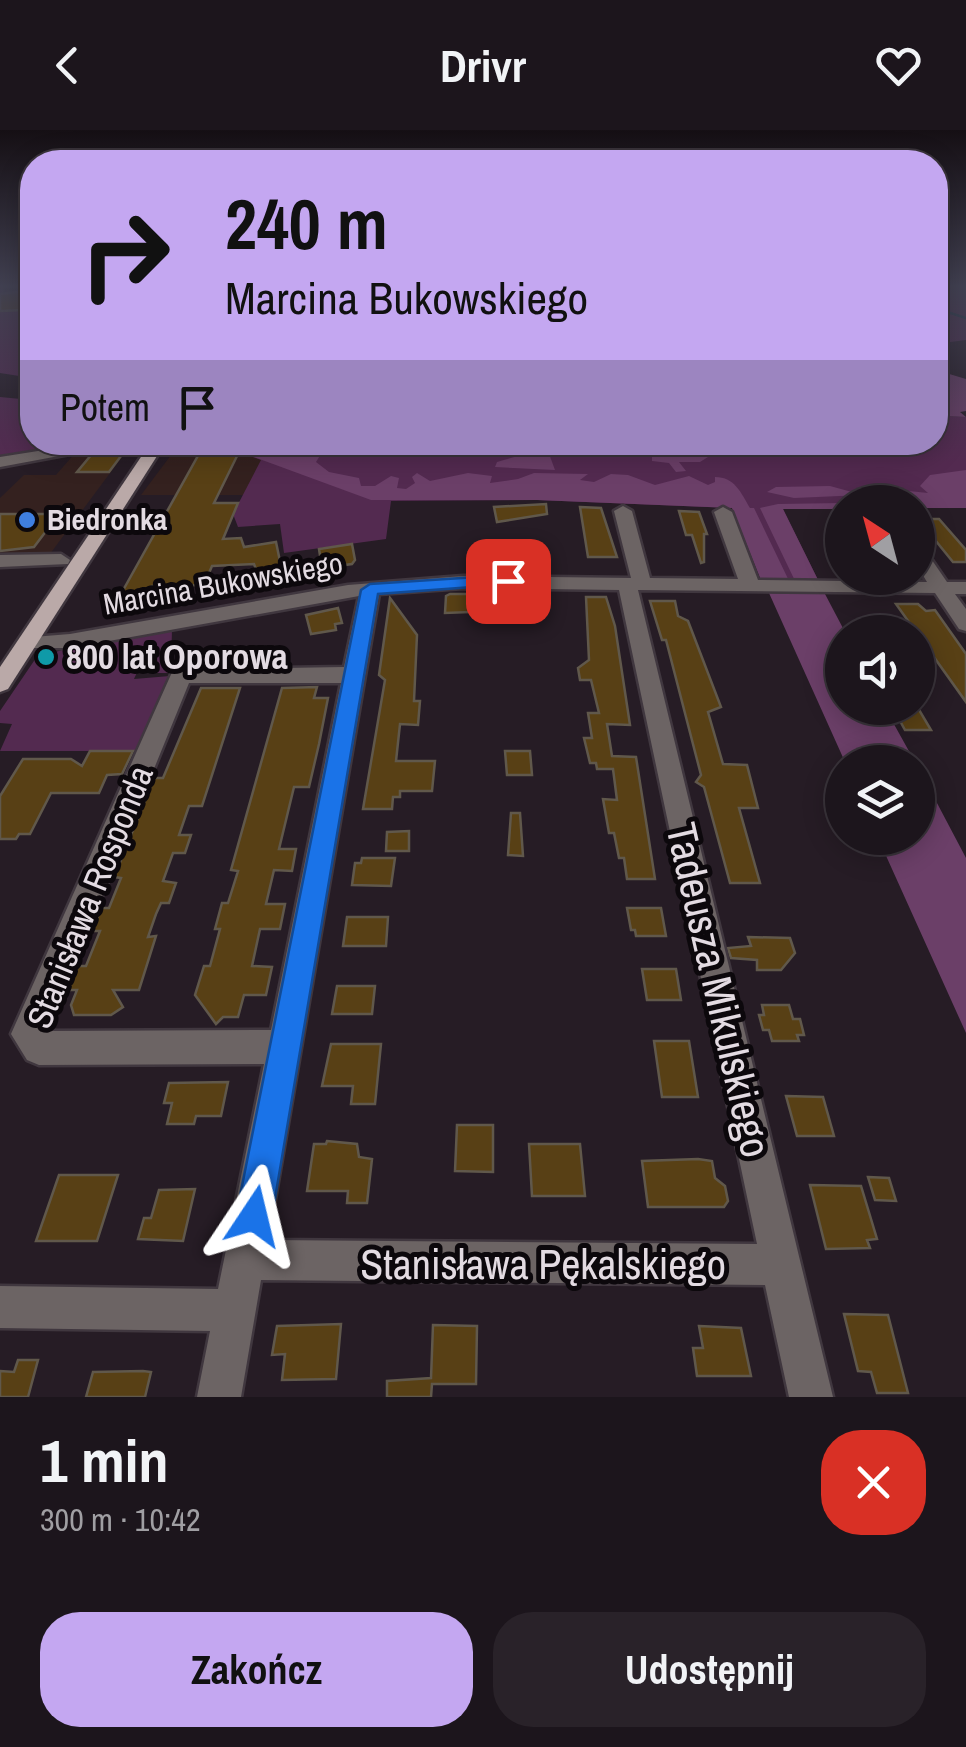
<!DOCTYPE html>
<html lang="pl">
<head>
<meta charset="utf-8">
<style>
	body { margin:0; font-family:"Archivo Narrow",sans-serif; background:#292229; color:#f1f3f6; height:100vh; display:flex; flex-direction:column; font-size:38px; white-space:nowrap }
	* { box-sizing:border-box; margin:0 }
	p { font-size:32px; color:#a09fa3 }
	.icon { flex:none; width:55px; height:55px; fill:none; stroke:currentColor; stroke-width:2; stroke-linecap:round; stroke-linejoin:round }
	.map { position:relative; height:1267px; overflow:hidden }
	.details { display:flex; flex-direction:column; background:#1c151c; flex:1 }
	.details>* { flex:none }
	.guide { position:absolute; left:20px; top:20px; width:928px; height:305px; border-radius:40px; box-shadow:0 5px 25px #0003,0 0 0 2px #3a343b; background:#c4a7f1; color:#111; overflow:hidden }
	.needle { width:65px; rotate:324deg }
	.buttons { position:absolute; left:825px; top:355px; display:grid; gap:20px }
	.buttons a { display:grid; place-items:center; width:110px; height:110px; border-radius:50%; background:#1c151c; box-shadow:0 5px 25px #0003,0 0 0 2px #3a343b; font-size:50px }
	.pin { position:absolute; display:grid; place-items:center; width:85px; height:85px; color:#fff; margin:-42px; border-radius:20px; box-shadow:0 5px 15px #0006 }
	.me { position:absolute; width:110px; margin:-55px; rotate:10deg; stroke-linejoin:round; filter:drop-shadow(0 0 8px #0008) }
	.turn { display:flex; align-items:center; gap:35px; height:210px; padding:0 40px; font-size:45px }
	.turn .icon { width:130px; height:130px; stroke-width:2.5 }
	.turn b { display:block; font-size:70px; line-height:85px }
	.then { display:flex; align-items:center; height:95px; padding:0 40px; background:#0003; gap:20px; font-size:38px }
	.round { display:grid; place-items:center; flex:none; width:105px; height:105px; border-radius:40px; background:#292229 }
	.headline { display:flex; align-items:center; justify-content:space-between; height:170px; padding:0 40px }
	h1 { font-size:60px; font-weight:700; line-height:75px }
	.primary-button { display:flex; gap:20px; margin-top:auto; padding:20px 40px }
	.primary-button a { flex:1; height:115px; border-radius:40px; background:#c4a7f1; color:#111; font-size:40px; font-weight:700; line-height:115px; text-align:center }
	.primary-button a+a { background:#292229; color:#f1f3f6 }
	header { display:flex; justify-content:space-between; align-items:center; height:130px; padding:0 40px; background:#1c151c; font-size:45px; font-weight:700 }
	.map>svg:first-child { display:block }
	.commercial { fill:#34211f }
	.green { fill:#532a50 }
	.forest { fill:#6b3f68 }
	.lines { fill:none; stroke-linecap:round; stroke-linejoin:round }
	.stream { stroke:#0c3944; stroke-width:2.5 }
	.building { fill:#584015; stroke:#60584b; stroke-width:2.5 }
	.minor-casing { stroke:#40373f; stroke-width:5 }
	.major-casing { stroke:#40373f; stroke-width:5 }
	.minor { fill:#6c6464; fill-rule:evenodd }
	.major { fill:#baa9a8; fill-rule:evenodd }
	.route { fill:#1a73e8; stroke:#114b97; stroke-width:2.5 }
	.shop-dot { fill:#3f7fe0; stroke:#0c080c; stroke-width:4 }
	.culture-dot { fill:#0f9aa8; stroke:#0c080c; stroke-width:4 }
	.labels { text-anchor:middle; stroke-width:10; stroke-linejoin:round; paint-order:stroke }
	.far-poi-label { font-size:30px; font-weight:bold; fill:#e3dbe2; stroke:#0c080c; text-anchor:start }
	.far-street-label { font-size:30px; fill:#e3dbe2; stroke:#0c080c }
	.poi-label { font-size:35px; font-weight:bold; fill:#e3dbe2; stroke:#0c080c; text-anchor:start }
	.street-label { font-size:35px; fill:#e3dbe2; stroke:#0c080c }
	.near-street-label { font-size:42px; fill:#e3dbe2; stroke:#0c080c }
</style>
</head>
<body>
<header><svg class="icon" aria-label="back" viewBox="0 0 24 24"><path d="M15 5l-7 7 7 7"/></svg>Drivr<svg class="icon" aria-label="heart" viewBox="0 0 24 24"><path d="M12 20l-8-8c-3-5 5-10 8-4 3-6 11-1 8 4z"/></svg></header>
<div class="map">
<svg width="966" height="1267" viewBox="0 0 966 1267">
	<rect width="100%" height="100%" fill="#261c25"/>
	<g class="commercial">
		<path d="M180,313h35l47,17 -18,35h-103z"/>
		<path d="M130,316l-83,112h-47v-60l24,-23h32l20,-23z"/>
	</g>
	<g class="green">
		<path d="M0,156h12l-8,1v21h28v70l-32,-5z"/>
		<path d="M935,156h31v54l-31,4z"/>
		<path d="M0,267l32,3v42l54,1 -86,14z"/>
		<path d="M935,281l6,5 25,1v91h-48v-6h-76v7h-59l38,77 -58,-1 -31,-77 -195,-8 -146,1 -5,38 -102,14 -4,-29 -42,3 -5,-13 28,-54 -46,-17 720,-1z"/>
		<path d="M172,498l-1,45h-23l2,-6 -11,1 -5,11 36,-3 -33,75h-137l12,-27 -12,-1v-12l36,-53 39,-12z"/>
	</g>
	<g class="forest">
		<path d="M946,243l20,6v32l-6,1 6,5 -25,-1 -6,-5v-36z"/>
		<path d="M216,313h37l-3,2c24,17 42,11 69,6l2,3 -5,8 13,10 30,6 2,8h14l16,-10 8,2 -2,10 9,1 9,-6 -3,-6 5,-4 13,8 38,-8 24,3 -2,7 28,-4 16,-6 54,1 -8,6 14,2 17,-8 17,1 27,10 34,-9 19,9 7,-3v-5c20,0 26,16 35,31h4l37,77h-28l-31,-77 -195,-8h-166z"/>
		<path d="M488,313h63l-3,8 7,19 -60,-3 2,-5 21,-6 -5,-10z"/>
		<path d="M630,313c22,-1 65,-4 78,14l-8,5h-21l7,9 -10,1 -7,-9 -17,-2v-9z"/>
		<path d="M966,340v38h-48v-6h-22l-16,-14 48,5 -8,-7 10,-11z"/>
		<path d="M830,356l33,9 -69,3 -27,-6 9,-5z"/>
		<path d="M842,373v6h-59l38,77 -24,-1 -37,-77 18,-4z"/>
		<path d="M769,463l56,1 20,38 -3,76h43l30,54h-70z"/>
		<path d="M918,637l48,91v175l-88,-195h40z"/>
	</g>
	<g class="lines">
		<path class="stream" d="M935,178l31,10"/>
	</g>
	<g class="building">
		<path d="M32,160v15l-8,5 -24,1v-17z"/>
		<path d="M204,315l35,7 -25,51h24l-15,36 18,-1 3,9 32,-5 7,34 -23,4 -6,-16 -42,2 -8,19 -52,1 -5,8h-26z"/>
		<path d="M124,322l-15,20h-32l15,-18z"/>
		<path d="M546,374l1,10 -50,8 -3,-15z"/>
		<path d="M580,377l21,1 16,49h-29z"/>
		<path d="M679,381l20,1 8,22h-3v28l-3,1 -9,-28h-6z"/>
		<path d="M0,384h59l-25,33 -34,4z"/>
		<path d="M918,389h21l27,31v12h-13z"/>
		<path d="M352,414l3,16 -3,4 -30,4 -3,-19z"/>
		<path d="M545,464l2,15 -102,4 1,-17 4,-2z"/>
		<path d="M586,467h20l9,29 15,99 -23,-1 5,32 24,1 19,122h-28l-3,-21h-5l-5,-25h-5l-6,-34 14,1 -4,-31h-16l-1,-6h-6l-6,-25h8l-4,-25h11l-8,-33h-11l-2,-12 11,-8z"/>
		<path d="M390,468l27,37 -3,66h6l-2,24 -18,-1 -4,37h39l-3,30h-32v6h-7l-1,12h-29l22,-129 -6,-5z"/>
		<path d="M650,471h25l3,15 10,5 33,86 -13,5 15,52 24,1 11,43h-19l21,75h-30l-26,-96 -8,-5 5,-7 -35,-135h-4z"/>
		<path d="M896,474h22l8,7 9,-1 31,44v48z"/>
		<path d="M338,478l4,15 -7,1 1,6 -25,4 -5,-19z"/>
		<path d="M317,557l-3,11h14l-9,46 -10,43h-15l-15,62h17l-4,22 -18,-1 -8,34h19l-5,25h-20l-8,37 20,1 -6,28h-22l-6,22h-15l-7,7 -21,-29 9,-29h6l10,-37h-5l7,-26h6l10,-32 -7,-1 51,-182z"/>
		<path d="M201,558h39l-38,118h-13l-10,29h12l-6,18h-12l-10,28 13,2 -7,20h-8l-5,11 -8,23 8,-1 -17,54h-26l10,17 -12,8h-37l-3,-10 6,-15h-9l10,-24h8l14,-35h-8l9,-23h8l12,-30 -7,-1 40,-99h9z"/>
		<path d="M893,578h25l13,22h-26z"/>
		<path d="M90,621h43l-11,23 -15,1 -8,18h-48l-21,41h-11l-3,5h-16v-43l23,-37h48l11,7z"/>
		<path d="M505,621h25l2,24h-25z"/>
		<path d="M511,683h9l3,43 -15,-1z"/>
		<path d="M409,701v20h-23l1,-19z"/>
		<path d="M362,728h33l-4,28 -39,-1 3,-22h6z"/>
		<path d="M627,778h34l5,28h-30l-1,-6h-4z"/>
		<path d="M347,787h41l-2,29h-43z"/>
		<path d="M748,807l42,1 5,15 -14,17h-24v-10l-26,-2 -3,-10 23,-2z"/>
		<path d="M642,839h34l5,31h-34z"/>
		<path d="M337,856h38l-3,28h-40z"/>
		<path d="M762,875h27l4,14h7l4,16h-7l2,6h-27l-3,-11h-6l-4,-15h5z"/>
		<path d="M654,911h35l9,56h-36z"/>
		<path d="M331,914h50l-6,60h-24l2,-18h-31z"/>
		<path d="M228,952l-7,34h-25l-2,8h-27l5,-21h-8l5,-20z"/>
		<path d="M786,966l37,1 11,39h-37z"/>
		<path d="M457,995h36v47l-38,-1z"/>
		<path d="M327,1011l30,3 2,13 13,2 -5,44h-20l1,-12h-41l7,-47h12z"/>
		<path d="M529,1014h51l5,52h-53z"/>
		<path d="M698,1029l14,2 3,17 10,8 3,15 -4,6h-76l-6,-46z"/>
		<path d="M59,1045h59l-21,66h-61z"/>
		<path d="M868,1047l21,1 7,23 -21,-1z"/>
		<path d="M810,1055l51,1 16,53 -10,1 3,8 -44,1z"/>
		<path d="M195,1059l-12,52 -45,-2 6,-21h7l8,-28z"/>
		<path d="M844,1184l44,1 20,78h-31l-6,-21 -13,-1z"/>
		<path d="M341,1194l-5,55 -54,1 3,-26 -13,1 5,-29z"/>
		<path d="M433,1195l44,1 -1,58h-44l-1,13h-44v-16l44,-3z"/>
		<path d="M699,1196l42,2 10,48h-54l-4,-28h10z"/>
		<path d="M18,1230h20l-10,37h-28v-26l14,1z"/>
		<path d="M93,1242l50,-1 8,1 -6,25h-59z"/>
	</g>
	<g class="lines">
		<g class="minor-casing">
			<g id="minor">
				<path d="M95,312h39l-134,25v-10z"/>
				<path d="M623,376l9,5 18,67 88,1 -24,-67 9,-5 9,5 26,68 169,2 -9,-15v-19l7,2 22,32h19v12h-11l11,15v22l-7,-2 -24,-36 -297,-3 195,807h-44l-24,-112 -504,-5 -20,117h-44l13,-66 -210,-3v-42l218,3 46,-225 -225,1 -12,-5 -16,-26 162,-364 171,-3 15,-71 -289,52h-49l-3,-5 3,-5 49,-4 278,-49 115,-9 168,2 -17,-67zM463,458l156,2 138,654 -489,-4 111,-646zM189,553h152l-70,347 -224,1z"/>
				<path d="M61,424l9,6 -2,4 -68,3v-12z"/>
			</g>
		</g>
		<g class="major-casing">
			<path id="major" d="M151,312h15l-158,247 -8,3v-25z"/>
		</g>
		<use href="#minor" class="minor"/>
		<use href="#major" class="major"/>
	</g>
	<linearGradient id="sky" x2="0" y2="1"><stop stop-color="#150f14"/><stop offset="0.47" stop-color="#414051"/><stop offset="1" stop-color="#414051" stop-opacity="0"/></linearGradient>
	<rect width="966" height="333" fill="url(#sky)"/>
	<path class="route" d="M508,445l9,6 -3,3 -136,10 -106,622 -5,13 -13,5 -13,-5 -5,-13 125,-626 9,-6z"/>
	<circle class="shop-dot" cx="27" cy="390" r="10"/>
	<circle class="culture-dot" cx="46" cy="527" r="10"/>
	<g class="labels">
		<g class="far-poi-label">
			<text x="47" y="400">Biedronka</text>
		</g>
		<g class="far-street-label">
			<text transform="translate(223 454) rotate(-10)" y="10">Marcina Bukowskiego</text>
		</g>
		<g class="poi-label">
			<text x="66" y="539">800 lat Oporowa</text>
		</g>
		<g class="street-label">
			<text transform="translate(90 767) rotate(-68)" y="12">Stanisława Rosponda</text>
		</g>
		<g class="near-street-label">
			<text transform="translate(719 860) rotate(77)" y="15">Tadeusza Mikulskiego</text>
			<text x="543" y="1149">Stanisława Pękalskiego</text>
		</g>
	</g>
</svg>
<div class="buttons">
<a><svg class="needle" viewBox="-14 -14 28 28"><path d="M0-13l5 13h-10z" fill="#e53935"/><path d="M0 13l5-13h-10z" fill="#a09fa3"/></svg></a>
<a><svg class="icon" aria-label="sound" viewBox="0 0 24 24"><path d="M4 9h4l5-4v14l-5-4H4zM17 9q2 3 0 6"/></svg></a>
<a><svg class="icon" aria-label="layers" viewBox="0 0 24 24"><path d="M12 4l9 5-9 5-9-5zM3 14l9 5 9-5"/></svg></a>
</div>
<div class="pin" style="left:508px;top:451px;background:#d93025"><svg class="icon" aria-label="arrive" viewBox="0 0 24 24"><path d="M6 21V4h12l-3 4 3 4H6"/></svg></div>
<svg class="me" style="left:254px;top:1086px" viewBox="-20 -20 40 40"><path d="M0-17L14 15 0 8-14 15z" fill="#1a73e8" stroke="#fff" stroke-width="4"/></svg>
<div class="guide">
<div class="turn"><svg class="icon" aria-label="right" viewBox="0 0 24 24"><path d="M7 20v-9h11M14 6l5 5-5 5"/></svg><div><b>240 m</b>Marcina Bukowskiego</div></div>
<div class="then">Potem<svg class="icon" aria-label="arrive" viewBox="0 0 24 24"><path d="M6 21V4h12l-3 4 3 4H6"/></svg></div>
</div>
</div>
<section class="details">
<div class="headline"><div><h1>1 min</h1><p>300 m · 10:42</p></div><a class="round" style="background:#d93025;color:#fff"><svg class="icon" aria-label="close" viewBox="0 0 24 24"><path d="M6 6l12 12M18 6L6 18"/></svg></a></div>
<div class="primary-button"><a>Zakończ</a><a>Udostępnij</a></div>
</section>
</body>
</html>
